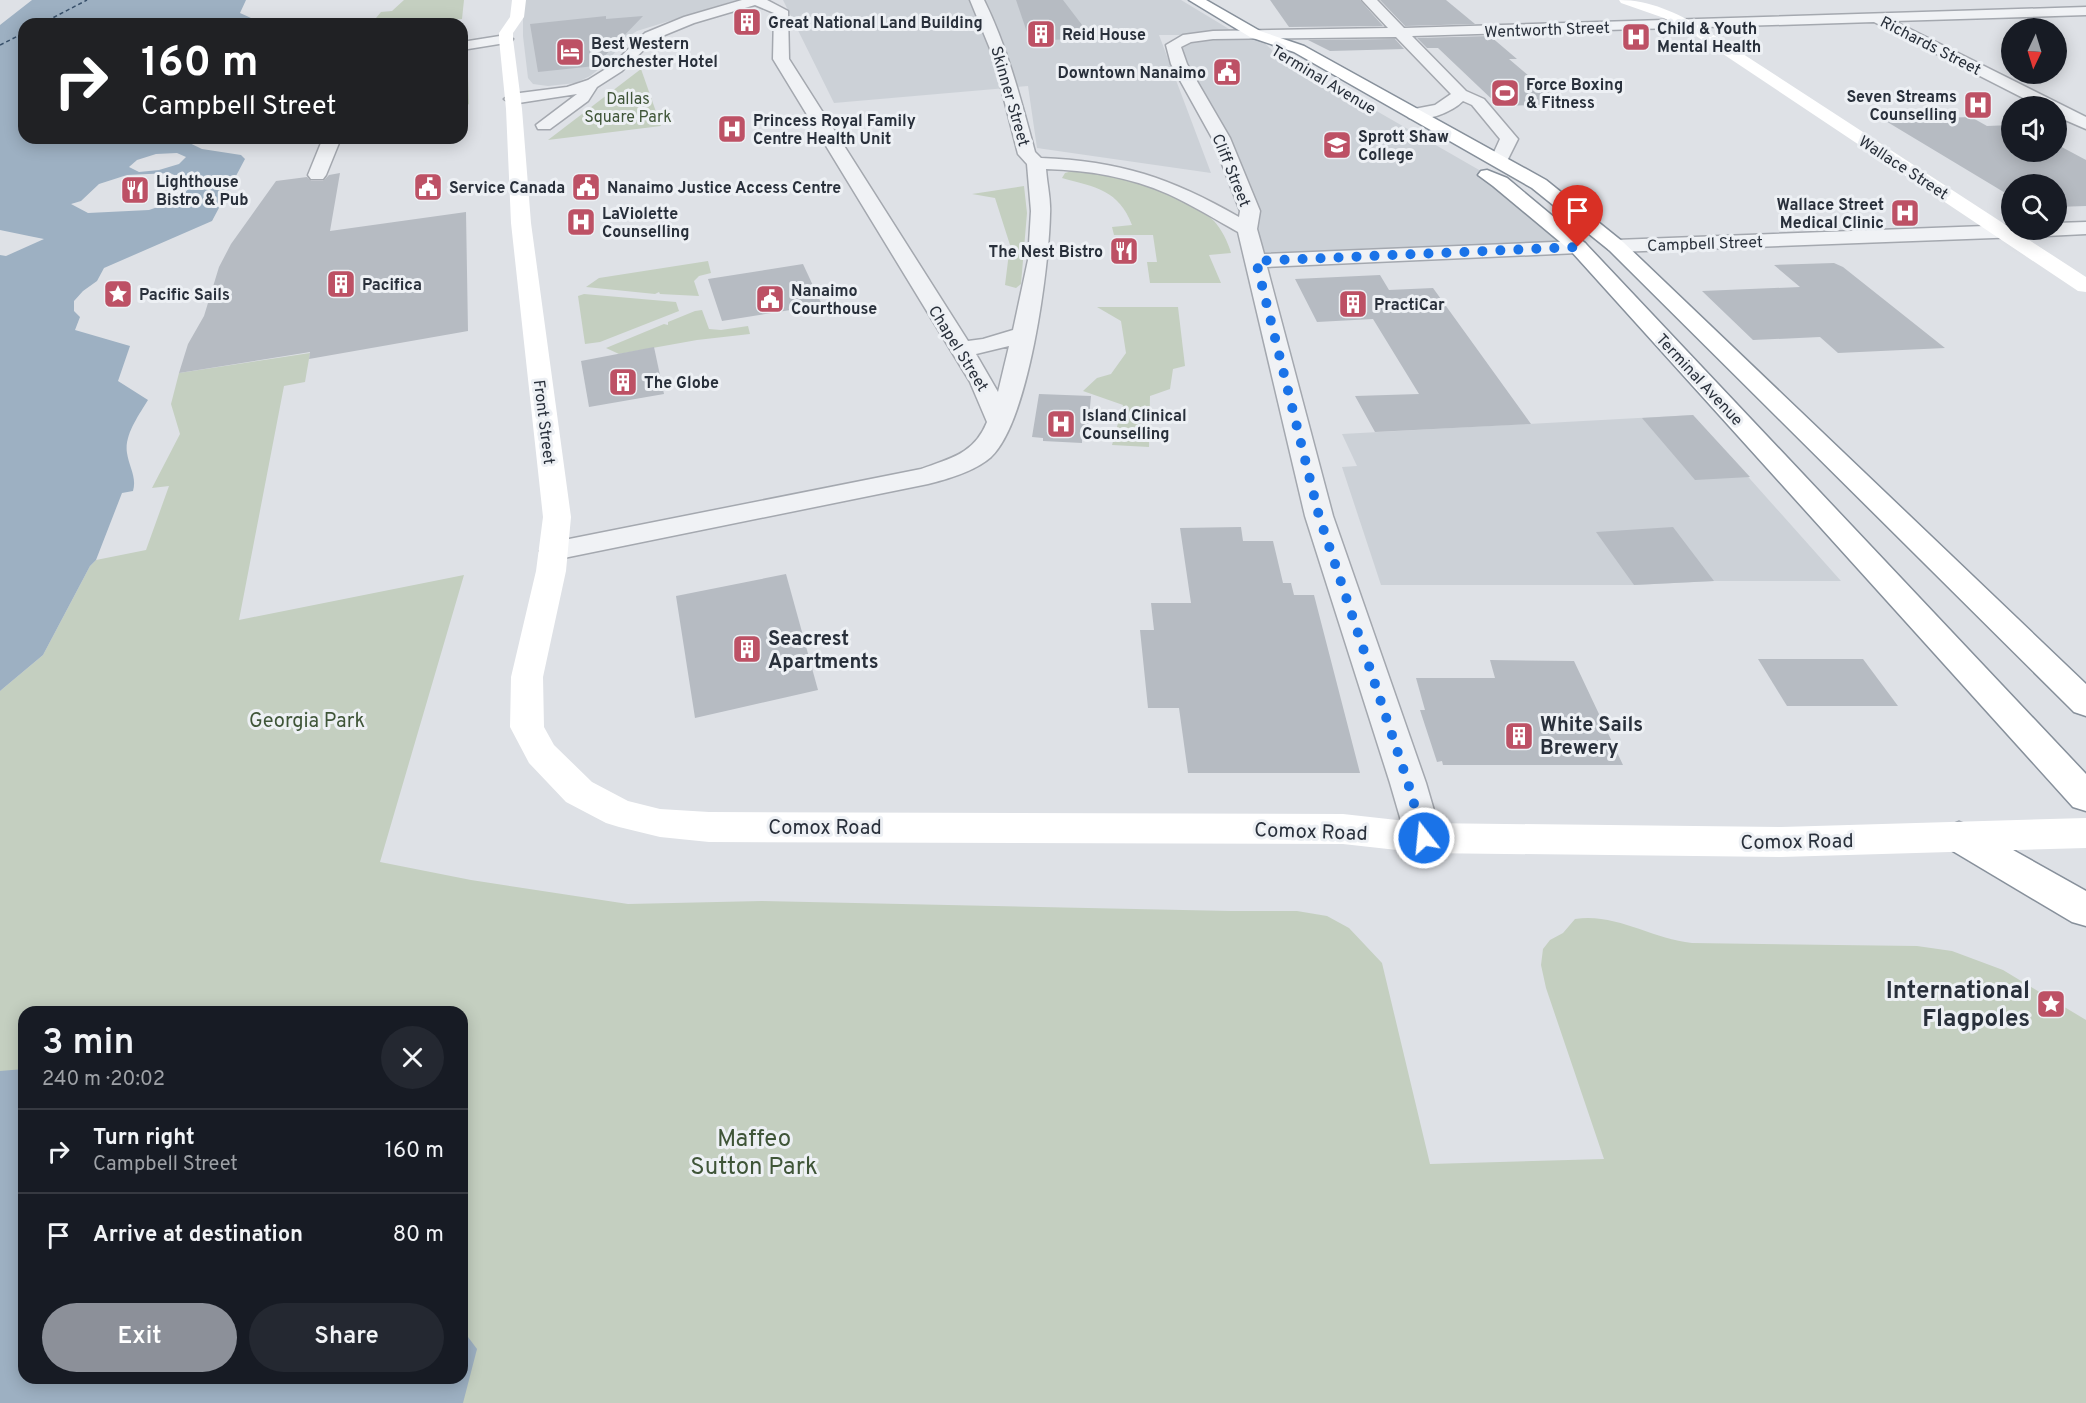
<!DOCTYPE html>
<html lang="en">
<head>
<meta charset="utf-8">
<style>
	body { margin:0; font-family:Overpass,sans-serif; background:#242831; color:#f1f3f6; height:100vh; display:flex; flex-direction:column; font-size:22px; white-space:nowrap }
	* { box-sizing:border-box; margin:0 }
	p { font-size:20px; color:#9ea1a6 }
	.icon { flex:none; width:33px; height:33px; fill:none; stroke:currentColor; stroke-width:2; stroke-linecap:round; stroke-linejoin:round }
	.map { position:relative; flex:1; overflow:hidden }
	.details { position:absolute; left:18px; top:1006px; width:450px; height:378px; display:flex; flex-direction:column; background:#171b24; border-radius:18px; box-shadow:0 3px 15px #0003 }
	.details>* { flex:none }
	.hud { position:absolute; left:18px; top:18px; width:450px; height:126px; border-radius:18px; box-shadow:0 3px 15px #0003; background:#202124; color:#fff; overflow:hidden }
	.needle { width:39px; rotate:184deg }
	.fabs { position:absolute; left:2001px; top:18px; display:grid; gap:12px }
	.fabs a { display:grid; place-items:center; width:66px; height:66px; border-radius:50%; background:#171b24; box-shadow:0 3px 15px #0003; font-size:30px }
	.pin { position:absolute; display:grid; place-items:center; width:51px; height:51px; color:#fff; margin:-62px -26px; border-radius:50% 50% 50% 0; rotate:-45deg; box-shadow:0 0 6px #0007 }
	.pin .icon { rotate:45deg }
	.me { position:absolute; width:66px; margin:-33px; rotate:344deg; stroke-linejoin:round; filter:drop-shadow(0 0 4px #0008) }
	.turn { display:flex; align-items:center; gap:21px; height:126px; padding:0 24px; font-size:27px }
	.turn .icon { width:78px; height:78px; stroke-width:2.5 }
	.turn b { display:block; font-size:42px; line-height:51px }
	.round { display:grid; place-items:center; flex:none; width:63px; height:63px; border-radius:32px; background:#242831 }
	.summary { display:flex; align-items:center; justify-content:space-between; height:102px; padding:0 24px }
	h1 { font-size:36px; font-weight:600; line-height:45px }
	.action { display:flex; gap:12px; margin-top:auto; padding:12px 24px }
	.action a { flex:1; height:69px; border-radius:36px; background:#8c9099; color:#fff; font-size:24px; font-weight:600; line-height:69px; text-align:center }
	.action a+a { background:#242831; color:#f1f3f6 }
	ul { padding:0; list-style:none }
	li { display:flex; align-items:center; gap:18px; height:84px; padding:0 24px; border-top:2px solid #363941 }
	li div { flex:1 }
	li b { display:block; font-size:22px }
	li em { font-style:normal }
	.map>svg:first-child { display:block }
	.built { fill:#ccd1d7 }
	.green { fill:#c4cfc0; fill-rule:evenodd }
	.water { fill:#9db0c2 }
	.pier { fill:#dee1e6 }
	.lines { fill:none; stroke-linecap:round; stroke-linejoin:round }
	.ferry { stroke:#38506a; stroke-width:1.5; stroke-dasharray:4 3; stroke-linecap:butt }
	.building { fill:#b6bbc2 }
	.street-casing { stroke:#a4a8af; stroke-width:3 }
	.highway-casing { stroke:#87909b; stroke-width:3 }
	.street { fill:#f0f2f5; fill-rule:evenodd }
	.secondary { fill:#fff; fill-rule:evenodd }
	.highway { fill:#fff; fill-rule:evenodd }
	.route { stroke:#1a73e8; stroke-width:10; stroke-dasharray:0 18 }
	.labels { text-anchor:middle; stroke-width:6; stroke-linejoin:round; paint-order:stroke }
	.far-poi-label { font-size:16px; font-weight:bold; fill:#29303b; stroke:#edf0f4; text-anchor:start }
	.far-street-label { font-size:16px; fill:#29303b; stroke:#edf0f4 }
	.far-park-label { font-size:16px; fill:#3f5538; stroke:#edf0f4 }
	.poi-label { font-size:20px; font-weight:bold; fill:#29303b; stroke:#edf0f4; text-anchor:start }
	.park-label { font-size:20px; fill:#3f5538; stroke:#edf0f4 }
	.street-label { font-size:20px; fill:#29303b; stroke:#edf0f4 }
	.near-poi-label { font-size:24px; font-weight:bold; fill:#29303b; stroke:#edf0f4; text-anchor:end }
	.near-park-label { font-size:24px; fill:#3f5538; stroke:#edf0f4 }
</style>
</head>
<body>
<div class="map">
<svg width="2086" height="1403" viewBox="0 0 2086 1403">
	<rect width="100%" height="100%" fill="#dee1e6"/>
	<g class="built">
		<path d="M523,0h214l-100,31 -8,5 -25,29 -14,11 -14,7 -28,3 -15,-2 -5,-6 -5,-42z"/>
		<path d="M783,0h398l58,35 16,-1 19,18 226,130 78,65 -322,14 -6,-50 -77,-166 39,-10h-53l52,138 -174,-25 -9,-62 -194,17z"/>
		<path d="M1693,415l148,166h-127l-80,4h-253l-39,-118 15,-1 -15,-32z"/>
	</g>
	<g class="green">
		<path d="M404,0h60l-2,19 -51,5h-40l10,-12 11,-1z"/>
		<path d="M467,50l2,54 -7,5v-58z"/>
		<path d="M641,69l20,57 -113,14z"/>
		<path d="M1075,170c36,3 113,24 139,51 8,9 14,21 17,32l-22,2 12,28h-71l-3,-21h10l-4,-27h-39l-2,-8 20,-2c-13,-35 -37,-38 -70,-47l3,-5z"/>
		<path d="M1024,186l3,27 -6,71 -5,4 -11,-3 5,-40 -15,-47 -23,-4z"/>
		<path d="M708,261l3,12 -12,3 -5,5 5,15 -39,-2 -1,-2 -4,2 -69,-7 13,-9z"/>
		<path d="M584,294l92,8 3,9 -79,31 -15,2 -7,-48z"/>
		<path d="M1097,307h81l7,59 -12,3 -3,20 -20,7 -1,51 -37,-2 11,-40 -40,-14 14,-13 14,-4 15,-21 -5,-32z"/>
		<path d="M702,310l7,19 12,1 27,-4 2,8 -53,6 -78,14 -13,-6 58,-24 4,1v-3l27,-11z"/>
		<path d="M310,353l-5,29 -21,4 -45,234 225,-45 -84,287 91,18 157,24 134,-3 469,10h66l30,5 22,12 33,35 48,201 174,-5 -58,-171 -5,-23 2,-16 7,-9 13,-7 12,-14c42,-6 76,20 117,24l225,3 35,5 51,19 83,50v383h-2086v-712l43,-36 47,-89 6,-6 50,-10 23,-64 -17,2 28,-54 -9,-30 8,-31zM24,1012h438v366h-438z"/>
	</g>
	<g class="water">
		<path d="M32,0h214l-6,13 11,5 2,6h-229v114h155l23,11 39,6 4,4 -33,62 -108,47 -7,13 -14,10 -9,10v10l6,6 -5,13 55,16 -12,35 30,19c-9,15 -24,35 -21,53 2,14 10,24 6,38l-11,2 -26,67 -6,6 -47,89 -43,36v-666z"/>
		<path d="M24,1069v309h438v-49l15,20 -14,54h-463v-332z"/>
	</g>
	<g class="pier">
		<path d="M177,153l9,4 -7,7 -20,6 -20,2 -10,-5 8,-7 19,-6z"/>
		<path d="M170,173l23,11 -15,16 -29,10 -61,3 -17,-9 10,-3 18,-17 28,-9z"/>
		<path d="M0,230l29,6 15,3 -38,17 -6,-1z"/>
	</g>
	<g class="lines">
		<g class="ferry">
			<path d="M41,24l46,-24"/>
			<path d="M0,45l24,-12"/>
		</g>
	</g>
	<g class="building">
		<path d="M1016,0h47l29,38 -62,3z"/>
		<path d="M1270,0h90l23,26 -94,1z"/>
		<path d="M1380,0h66l29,24 -70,2z"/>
		<path d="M606,16v3l37,-3 -48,50 -57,6 -8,-48z"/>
		<path d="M1490,36l27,23h-8l53,45 -63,2 -61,-58h-11l-10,-10z"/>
		<path d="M1395,39l9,10 -74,2 -22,-11z"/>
		<path d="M1971,117l16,9 25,-1v27h44v-8l30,16v46l-30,1v-23h-44v13l-128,-77z"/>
		<path d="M340,173l-10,58 136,-19 2,119 -159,28 1,-7 -131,21 9,-29 16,-28 15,-49 12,-23 45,-63 31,-4 4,4h12l6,-6z"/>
		<path d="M1834,263l9,4 102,81 -107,5 -18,-16 -67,3 -51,-49 98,-4 -26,-22z"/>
		<path d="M803,264l19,41 -100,16 -14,-42z"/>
		<path d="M1380,275l9,15 44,-2 98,136 -156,8 -20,-36 64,-2 -46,-75 -56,3 -22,-43z"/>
		<path d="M654,347l10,47 -75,13 -8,-46z"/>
		<path d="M1039,394l52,2 -4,44h-5v3l-39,-2v-3l-11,-1z"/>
		<path d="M1693,415l57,62 -55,3 -53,-62z"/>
		<path d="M1241,527l2,14h30l10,42h8l3,12h20l46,178h-172l-9,-65h-31l-8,-78h14l-3,-27h40l-11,-75z"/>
		<path d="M1673,527l41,54 -80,4 -38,-53z"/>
		<path d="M786,574l32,116 -123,28 -19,-122z"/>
		<path d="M1758,659h105l35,47h-111z"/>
		<path d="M1490,660l84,1 49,104h-180l-1,-4 -5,1 -17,-52h5l-9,-32h79z"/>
	</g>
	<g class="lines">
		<g class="street-casing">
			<g id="street">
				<path d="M742,0h25l21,11 1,48 179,282 15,-2 30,-9 15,-70 3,-49 -4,-47 -9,-10 -25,-98 -23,-56h14c24,49 37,100 51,152l6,6c79,3 130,20 198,59l1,-6 -28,-73 -41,-74 -5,-19 17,-10 30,-4 175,-3 -26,-28h15l27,28 682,-21v8l-192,6 192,96v12l-30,-13v-10h-17l-165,-84 -462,14 54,55 18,8 34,40 -13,26h-12l-3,-4 10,-22 -28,-34 -9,-4c-12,12 -37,21 -54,17l-2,-4 2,-4 26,-5 16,-11 -55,-57 -183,2 -22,3 -10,5 6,17 43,74 30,73 -3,18 7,25 314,-13 7,2 3,4 -3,4 -7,2 -311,14 66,249 93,267 16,55 -5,10 -13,5 -13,-5 -5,-10 -16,-55 -85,-267 -67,-284c-23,-13 -46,-27 -70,-38 -38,-17 -81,-24 -122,-25 1,15 5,30 4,45 -1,54 -21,207 -59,243 -16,14 -43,22 -63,27l-374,76 -10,-3 -4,-6 4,-6 10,-3 367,-73c30,-11 53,-15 66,-47l-17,-40 -197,-323 1,-46 -19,-8 -61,18 -39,16 -33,32 -25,16 -9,14 -38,28h-12l-2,-4 41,-31 -65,10 -8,-5 8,-5 55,-7 21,-7 24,-15 33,-32 39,-16zM1009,346l-11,46 -22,-38z"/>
				<path d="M506,35l7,4 -2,3 -49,8v-8z"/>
				<path d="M323,138h18l-15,37 -3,4h-12l-3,-4z"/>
				<path d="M2086,222v12l-40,2 -430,16 -7,-2 -3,-4 3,-4 7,-2 396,-15v5h44v-7z"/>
			</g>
		</g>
		<g class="highway-casing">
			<g id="highway">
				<path d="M1189,0h17l54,31 44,15 242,134 77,62 463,442v32l-12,-4 -465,-462 -77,-62 -238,-136 -44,-15z"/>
				<path d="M1487,170l20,8 78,65 501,531v37l-13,-4 -502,-556 -78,-65 -15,-11 3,-4z"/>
				<path d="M1959,822l13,5 114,64v35l-14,-4 -126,-75 -5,-10 5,-10z"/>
			</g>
		</g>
		<use href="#street" class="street"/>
		<g class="secondary">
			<path d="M512,0h14l-2,17 -11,16v6l9,70 9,114 40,294 -5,54 -23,106 1,50 10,18 38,37 36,19 32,8 49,3 634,2 81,9 357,4 305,-9v30l-305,9 -357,-4 -81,-9 -634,-2 -49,-5 -41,-10 -13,-4 -40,-21 -37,-39 -19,-36 1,-50 25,-106 7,-54 -32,-294 -5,-114 -7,-70v-6l11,-16z"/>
			<path d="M1619,0c32,0 57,13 84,28l383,249v15l-8,-1 -385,-257 -29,-16 -43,-15z"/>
		</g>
		<use href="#highway" class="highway"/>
	</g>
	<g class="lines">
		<path class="route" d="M1424,838l-16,-55 -89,-267 -63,-255 322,-14"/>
	</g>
	<defs>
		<g id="building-square" transform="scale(1.5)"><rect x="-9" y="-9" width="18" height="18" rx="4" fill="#bd5165" stroke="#edf0f4"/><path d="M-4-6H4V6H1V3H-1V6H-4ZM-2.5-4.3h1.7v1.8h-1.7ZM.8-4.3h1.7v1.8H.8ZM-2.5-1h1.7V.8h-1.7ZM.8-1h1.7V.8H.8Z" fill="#fff"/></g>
		<g id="hospital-square" transform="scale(1.5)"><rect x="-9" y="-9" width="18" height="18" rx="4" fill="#bd5165" stroke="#edf0f4"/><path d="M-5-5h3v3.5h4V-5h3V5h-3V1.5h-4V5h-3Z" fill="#fff"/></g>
		<g id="hotel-square" transform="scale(1.5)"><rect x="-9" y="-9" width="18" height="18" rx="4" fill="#bd5165" stroke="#edf0f4"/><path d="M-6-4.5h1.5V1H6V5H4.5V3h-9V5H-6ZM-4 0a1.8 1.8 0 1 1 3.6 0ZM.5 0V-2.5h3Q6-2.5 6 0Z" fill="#fff"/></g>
		<g id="civic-square" transform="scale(1.5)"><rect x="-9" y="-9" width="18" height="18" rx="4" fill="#bd5165" stroke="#edf0f4"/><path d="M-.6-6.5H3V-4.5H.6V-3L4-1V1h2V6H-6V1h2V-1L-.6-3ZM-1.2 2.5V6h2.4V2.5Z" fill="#fff"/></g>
		<g id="stadium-square" transform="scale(1.5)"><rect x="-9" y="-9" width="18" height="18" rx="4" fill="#bd5165" stroke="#edf0f4"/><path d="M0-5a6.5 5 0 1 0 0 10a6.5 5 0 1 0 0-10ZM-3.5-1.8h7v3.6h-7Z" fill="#fff"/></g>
		<g id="university-square" transform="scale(1.5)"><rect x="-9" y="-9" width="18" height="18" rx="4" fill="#bd5165" stroke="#edf0f4"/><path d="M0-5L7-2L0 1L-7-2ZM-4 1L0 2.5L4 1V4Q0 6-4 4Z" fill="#fff"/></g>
		<g id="restaurant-square" transform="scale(1.5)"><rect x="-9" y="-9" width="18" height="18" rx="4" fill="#bd5165" stroke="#edf0f4"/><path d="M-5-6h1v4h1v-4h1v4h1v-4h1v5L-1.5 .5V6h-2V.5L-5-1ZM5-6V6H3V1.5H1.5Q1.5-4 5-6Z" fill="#fff"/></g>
		<g id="sight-square" transform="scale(1.5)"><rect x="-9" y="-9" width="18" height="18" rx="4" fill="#bd5165" stroke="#edf0f4"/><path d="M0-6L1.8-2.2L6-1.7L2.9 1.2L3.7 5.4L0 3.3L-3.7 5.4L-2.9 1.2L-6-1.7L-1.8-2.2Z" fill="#fff"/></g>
	</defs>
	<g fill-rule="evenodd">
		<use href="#building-square" x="747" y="22"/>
		<use href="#building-square" x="1041" y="34"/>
		<use href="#hospital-square" x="1636" y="37"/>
		<use href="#hotel-square" x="570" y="52"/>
		<use href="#civic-square" x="1227" y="72"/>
		<use href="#stadium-square" x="1505" y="93"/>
		<use href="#hospital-square" x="1978" y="105"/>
		<use href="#hospital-square" x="732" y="129"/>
		<use href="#university-square" x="1337" y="145"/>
		<use href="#civic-square" x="428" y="187"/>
		<use href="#civic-square" x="586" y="187"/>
		<use href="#restaurant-square" x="135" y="190"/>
		<use href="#hospital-square" x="1905" y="213"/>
		<use href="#hospital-square" x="581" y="222"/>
		<use href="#restaurant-square" x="1124" y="251"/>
		<use href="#building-square" x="341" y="284"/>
		<use href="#sight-square" x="118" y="294"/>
		<use href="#civic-square" x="770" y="299"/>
		<use href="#building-square" x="1353" y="304"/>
		<use href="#building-square" x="623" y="382"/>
		<use href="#hospital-square" x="1061" y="424"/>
		<use href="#building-square" x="747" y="649"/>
		<use href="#building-square" x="1519" y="736"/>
		<use href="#sight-square" x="2051" y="1004"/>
	</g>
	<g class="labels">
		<g class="far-poi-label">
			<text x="768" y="28">Great National Land Building</text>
			<text x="1657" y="34">Child &amp; Youth<tspan x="1657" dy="18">Mental Health</tspan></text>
			<text x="1062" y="40">Reid House</text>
			<text x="591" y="49">Best Western<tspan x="591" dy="18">Dorchester Hotel</tspan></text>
			<text x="1206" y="78" text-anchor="end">Downtown Nanaimo</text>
			<text x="1526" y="90">Force Boxing<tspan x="1526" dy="18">&amp; Fitness</tspan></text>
			<text x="1957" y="102" text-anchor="end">Seven Streams<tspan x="1957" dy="18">Counselling</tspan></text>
			<text x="753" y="126">Princess Royal Family<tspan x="753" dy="18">Centre Health Unit</tspan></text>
			<text x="1358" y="142">Sprott Shaw<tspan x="1358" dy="18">College</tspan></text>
			<text x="156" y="187">Lighthouse<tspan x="156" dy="18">Bistro &amp; Pub</tspan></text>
			<text x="449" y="193">Service Canada</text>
			<text x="607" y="193">Nanaimo Justice Access Centre</text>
			<text x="1884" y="210" text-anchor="end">Wallace Street<tspan x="1884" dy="18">Medical Clinic</tspan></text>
			<text x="602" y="219">LaViolette<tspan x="602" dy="18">Counselling</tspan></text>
			<text x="1103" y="257" text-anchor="end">The Nest Bistro</text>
			<text x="362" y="290">Pacifica</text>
			<text x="791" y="296">Nanaimo<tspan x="791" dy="18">Courthouse</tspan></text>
			<text x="139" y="300">Pacific Sails</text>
			<text x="1374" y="310">PractiCar</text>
			<text x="644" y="388">The Globe</text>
			<text x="1082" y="421">Island Clinical<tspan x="1082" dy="18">Counselling</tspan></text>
		</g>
		<g class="far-street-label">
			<text transform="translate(1547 29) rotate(-2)" y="6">Wentworth Street</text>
			<text transform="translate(1931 45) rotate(27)" y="6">Richards Street</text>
			<text transform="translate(1324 79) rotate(31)" y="6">Terminal Avenue</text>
			<text transform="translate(1011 96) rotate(74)" y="6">Skinner Street</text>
			<text transform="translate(1904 167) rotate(33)" y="6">Wallace Street</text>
			<text transform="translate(1232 170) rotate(68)" y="6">Cliff Street</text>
			<text transform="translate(1705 243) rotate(-2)" y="6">Campbell Street</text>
			<text transform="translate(959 348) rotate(58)" y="6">Chapel Street</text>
			<text transform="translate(1700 379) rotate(47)" y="6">Terminal Avenue</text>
			<text transform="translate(545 422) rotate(83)" y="6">Front Street</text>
		</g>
		<g class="far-park-label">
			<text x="628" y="104">Dallas<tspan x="628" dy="18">Square Park</tspan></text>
		</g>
		<g class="poi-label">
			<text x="768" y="645">Seacrest<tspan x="768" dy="23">Apartments</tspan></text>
			<text x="1540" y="731">White Sails<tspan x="1540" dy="23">Brewery</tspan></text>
		</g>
		<g class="park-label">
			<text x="307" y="727">Georgia Park</text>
		</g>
		<g class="street-label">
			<text x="825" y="834">Comox Road</text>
			<text transform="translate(1311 831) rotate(2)" y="7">Comox Road</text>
			<text transform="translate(1797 841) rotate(-1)" y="7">Comox Road</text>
		</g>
		<g class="near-poi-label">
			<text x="2030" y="998">International<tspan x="2030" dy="28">Flagpoles</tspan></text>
		</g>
		<g class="near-park-label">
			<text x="754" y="1146">Maffeo<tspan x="754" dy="28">Sutton Park</tspan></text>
		</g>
	</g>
</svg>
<div class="fabs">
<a><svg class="needle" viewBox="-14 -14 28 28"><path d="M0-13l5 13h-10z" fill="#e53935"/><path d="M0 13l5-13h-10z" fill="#9ea1a6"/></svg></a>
<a><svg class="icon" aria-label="sound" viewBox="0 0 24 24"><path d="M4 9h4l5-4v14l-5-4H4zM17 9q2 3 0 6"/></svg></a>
<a><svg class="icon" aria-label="search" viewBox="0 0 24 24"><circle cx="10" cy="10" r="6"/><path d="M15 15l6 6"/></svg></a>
</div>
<div class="pin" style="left:1578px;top:247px;background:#d93025"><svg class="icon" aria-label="arrive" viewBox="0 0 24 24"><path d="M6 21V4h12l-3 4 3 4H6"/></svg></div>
<svg class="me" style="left:1424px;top:838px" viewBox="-20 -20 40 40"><circle r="17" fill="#1a73e8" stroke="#fff" stroke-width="3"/><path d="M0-11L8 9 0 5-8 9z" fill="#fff"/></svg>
<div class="hud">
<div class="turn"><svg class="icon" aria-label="right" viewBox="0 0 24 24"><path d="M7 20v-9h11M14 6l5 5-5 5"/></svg><div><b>160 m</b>Campbell Street</div></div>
</div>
<section class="details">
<div class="summary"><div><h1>3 min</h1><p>240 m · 20:02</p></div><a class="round"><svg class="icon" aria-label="close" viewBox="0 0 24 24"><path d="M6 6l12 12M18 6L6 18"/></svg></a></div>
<ul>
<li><svg class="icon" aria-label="right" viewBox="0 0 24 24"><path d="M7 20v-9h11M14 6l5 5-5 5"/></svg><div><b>Turn right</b><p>Campbell Street</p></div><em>160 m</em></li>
<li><svg class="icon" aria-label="arrive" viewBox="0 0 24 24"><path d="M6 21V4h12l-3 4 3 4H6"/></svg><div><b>Arrive at destination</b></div><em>80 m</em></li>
</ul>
<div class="action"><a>Exit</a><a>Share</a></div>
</section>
</div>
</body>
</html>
